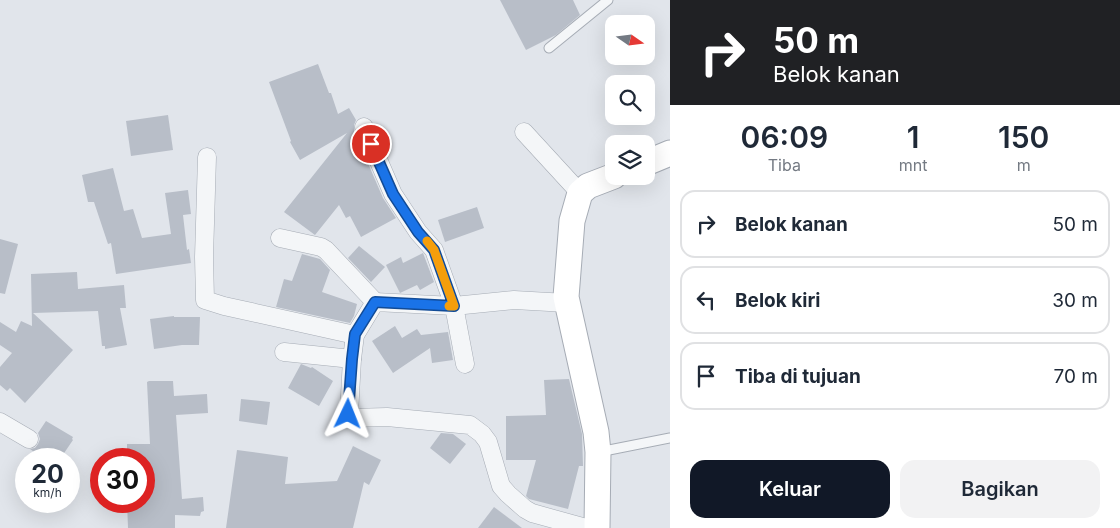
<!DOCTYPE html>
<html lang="id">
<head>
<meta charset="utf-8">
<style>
	body { margin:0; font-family:Inter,sans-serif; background:#f2f2f3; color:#1f2937; height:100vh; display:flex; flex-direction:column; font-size:19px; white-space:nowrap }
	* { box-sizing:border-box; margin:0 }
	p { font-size:16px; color:#747a83 }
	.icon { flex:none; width:28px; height:28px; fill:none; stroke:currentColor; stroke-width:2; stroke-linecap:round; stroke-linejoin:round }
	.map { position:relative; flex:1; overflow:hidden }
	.sheet { display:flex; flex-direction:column; background:#fff; width:450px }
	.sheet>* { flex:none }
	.hud { background:#202124; color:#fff; overflow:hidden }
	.needle { width:32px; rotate:104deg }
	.fabs { position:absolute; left:605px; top:15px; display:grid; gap:10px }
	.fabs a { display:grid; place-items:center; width:50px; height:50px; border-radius:10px; background:#fff; box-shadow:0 5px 20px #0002; font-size:25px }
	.speed { position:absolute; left:15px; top:448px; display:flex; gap:10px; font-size:25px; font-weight:700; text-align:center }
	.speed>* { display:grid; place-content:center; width:65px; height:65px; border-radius:50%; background:#fff; box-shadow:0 5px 20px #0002; line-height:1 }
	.speed small { font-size:12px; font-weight:400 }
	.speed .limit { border:8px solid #d22; background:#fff; color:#111 }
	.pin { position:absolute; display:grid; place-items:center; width:42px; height:42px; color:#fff; margin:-21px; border:2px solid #fff; border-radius:50%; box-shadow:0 1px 5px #0007 }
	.me { position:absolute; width:55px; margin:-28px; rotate:2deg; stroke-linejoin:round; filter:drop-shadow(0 0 4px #0008) }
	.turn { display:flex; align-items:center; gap:18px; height:105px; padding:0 20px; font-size:22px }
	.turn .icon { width:65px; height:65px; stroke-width:2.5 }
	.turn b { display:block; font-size:35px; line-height:42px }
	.eta { display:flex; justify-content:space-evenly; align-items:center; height:85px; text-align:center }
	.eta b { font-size:30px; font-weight:600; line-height:35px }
	.primary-button { display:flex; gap:10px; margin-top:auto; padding:10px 20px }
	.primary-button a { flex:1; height:58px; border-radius:15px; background:#111827; color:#fff; font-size:20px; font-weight:600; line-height:58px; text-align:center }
	.primary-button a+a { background:#f2f2f3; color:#1f2937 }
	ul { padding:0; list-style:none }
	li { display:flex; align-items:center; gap:15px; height:68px; margin:0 10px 8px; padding:0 10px; border:2px solid #e0e1e3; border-radius:15px }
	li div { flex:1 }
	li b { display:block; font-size:19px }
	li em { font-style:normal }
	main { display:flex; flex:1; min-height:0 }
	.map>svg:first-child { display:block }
	.building { fill:#b8bec8 }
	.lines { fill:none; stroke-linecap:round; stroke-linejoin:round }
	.lane-casing { stroke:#a6acb5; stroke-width:11 }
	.street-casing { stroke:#a6acb5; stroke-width:19 }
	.secondary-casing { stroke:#a6acb5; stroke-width:27 }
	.lane { stroke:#f4f6f8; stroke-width:9 }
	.street { stroke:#f4f6f8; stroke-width:18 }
	.secondary { stroke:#fff; stroke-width:25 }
	.route-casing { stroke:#114b97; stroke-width:12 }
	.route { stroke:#1a73e8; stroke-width:9 }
	.slow { stroke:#f59e0b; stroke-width:9 }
</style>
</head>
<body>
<main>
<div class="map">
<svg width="670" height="528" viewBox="0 0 670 528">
	<rect width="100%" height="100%" fill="#e1e5eb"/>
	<g class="building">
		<path d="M500,0h73l7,15 -24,20 -30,15z"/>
		<path d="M318,64l11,29h2l7,21 11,-6 7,12 -2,5v6l29,67 13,20 -35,19 -11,-21 -4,2 -7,-13 -24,30 -31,-23 63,-79 -47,27 -10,-18 1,-1 -22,-59z"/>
		<path d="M168,115l5,35 -42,6 -5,-35z"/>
		<path d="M113,168l11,43 9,-2 9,29 29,-4 -6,-41 23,-3 3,24 -8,1 4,35 2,-1 2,14 -75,11 -5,-31 -3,1 -14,-42h-6l-6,-27z"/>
		<path d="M477,207l7,21 -39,14 -7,-22z"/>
		<path d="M0,239l18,5 -13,50 -5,-1z"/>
		<path d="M359,246l26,21 -14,15 -23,-24z"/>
		<path d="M423,253l11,29 -14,8 -3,-5 -17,8 -14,-28 15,-8 2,6z"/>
		<path d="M302,254l18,5 10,11 -8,22 35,12 -3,12 -4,7 -74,-16 8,-28 8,2z"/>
		<path d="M77,272l1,17 46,-4 2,23h-6l7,37 -22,4v-3h-3l-4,-35 -65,2 40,37 -48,53 -15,-15 -3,3 -7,-6v-18l12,-14 -12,-8v-23l16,10 5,-11 11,5 -1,-52z"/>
		<path d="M174,316v1h26l-1,28h-17l-28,4 -4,-30z"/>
		<path d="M395,326l7,12 15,-9 4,6 27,-3 5,28 -21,3 -2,-15 -37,25 -21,-32z"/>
		<path d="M301,364l10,4 1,-1 21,14 -14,25 -31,-18z"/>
		<path d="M569,379l13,55 1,32h-4l-11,43 -39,-10 -3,-3 10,-36h-30v-44l40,-1 -2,-35z"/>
		<path d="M149,381h24l1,15 33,-2 1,19 -32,2 6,84 21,-2 1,14 -3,1 -1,4 -25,-1v13h-47l-1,-27h17v-42h-17v-15h23l-3,-62z"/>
		<path d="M241,399l29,3 -3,23 -28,-4z"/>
		<path d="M46,421l27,16 -1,2 1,1 -13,19h-16l-14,-10 5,-1 3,-4 2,-5 -2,-6z"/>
		<path d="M441,433l12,1 13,10 -16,20 -20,-16z"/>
		<path d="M353,446l28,14 -12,25 -5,-3 -11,46h-127l11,-78 51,7 -3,27 52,-3z"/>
		<path d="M494,507l28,21h-44z"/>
	</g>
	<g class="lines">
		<g class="lane-casing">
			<g id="lane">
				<path d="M549,48l59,-48"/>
				<path d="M599,452l71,-14"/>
			</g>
		</g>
		<g class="street-casing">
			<g id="street">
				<path d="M364,127l29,67 25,38 16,18 20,56 60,-6 53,3"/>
				<path d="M524,132l56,61"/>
				<path d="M207,157l-3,100 1,43 19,6 131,29"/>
				<path d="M280,238l41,9 5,3 49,52"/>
				<path d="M284,352l68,7"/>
				<path d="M465,364l-11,-58 -79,-4 -20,33 -3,24 -3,55 2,4 36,-1 83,8 12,9 6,8 13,44 7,8 17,15 7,4 54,15"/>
				<path d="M0,422l29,17"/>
			</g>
		</g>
		<g class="secondary-casing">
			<g id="secondary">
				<path d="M646,163l24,-10"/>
				<path d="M597,528l1,-76 -2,-20 -30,-135 6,-76 8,-28 8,-7 26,-10"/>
			</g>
		</g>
		<use href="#lane" class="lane"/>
		<use href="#street" class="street"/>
		<use href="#secondary" class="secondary"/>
	</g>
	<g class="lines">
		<g class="route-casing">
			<path id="route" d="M348,414l4,-55 3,-25 20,-32 79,4 -20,-56 -16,-18 -25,-38 -22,-50"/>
		</g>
		<use href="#route" class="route"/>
		<path class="slow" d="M427,241l7,9 20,56h-5"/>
	</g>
</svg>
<div class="fabs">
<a><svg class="needle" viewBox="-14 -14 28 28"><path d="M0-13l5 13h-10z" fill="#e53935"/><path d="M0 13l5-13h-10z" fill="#747a83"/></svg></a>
<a><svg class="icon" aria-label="search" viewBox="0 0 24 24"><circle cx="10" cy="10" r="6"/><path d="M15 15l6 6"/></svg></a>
<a><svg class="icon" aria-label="layers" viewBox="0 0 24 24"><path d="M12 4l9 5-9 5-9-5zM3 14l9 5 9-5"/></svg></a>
</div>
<div class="speed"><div>20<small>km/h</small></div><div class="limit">30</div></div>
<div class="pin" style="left:371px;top:144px;background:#d93025"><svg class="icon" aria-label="arrive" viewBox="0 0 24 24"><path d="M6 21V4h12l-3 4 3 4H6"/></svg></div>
<svg class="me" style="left:348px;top:414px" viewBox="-20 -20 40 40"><path d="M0-17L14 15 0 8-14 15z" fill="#1a73e8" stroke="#fff" stroke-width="4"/></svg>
</div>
<section class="sheet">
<div class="hud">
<div class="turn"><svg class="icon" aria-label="right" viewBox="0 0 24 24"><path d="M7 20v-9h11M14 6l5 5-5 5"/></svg><div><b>50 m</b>Belok kanan</div></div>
</div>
<div class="eta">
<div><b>06:09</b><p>Tiba</p></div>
<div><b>1</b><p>mnt</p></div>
<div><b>150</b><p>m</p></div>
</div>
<ul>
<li><svg class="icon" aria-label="right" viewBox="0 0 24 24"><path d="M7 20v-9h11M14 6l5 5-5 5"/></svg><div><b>Belok kanan</b></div><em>50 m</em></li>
<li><svg class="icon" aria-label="left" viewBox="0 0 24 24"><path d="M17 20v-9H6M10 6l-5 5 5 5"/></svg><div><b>Belok kiri</b></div><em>30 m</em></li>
<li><svg class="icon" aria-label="arrive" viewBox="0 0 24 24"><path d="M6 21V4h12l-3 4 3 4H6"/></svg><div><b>Tiba di tujuan</b></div><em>70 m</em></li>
</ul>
<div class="primary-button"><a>Keluar</a><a>Bagikan</a></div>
</section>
</main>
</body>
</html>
